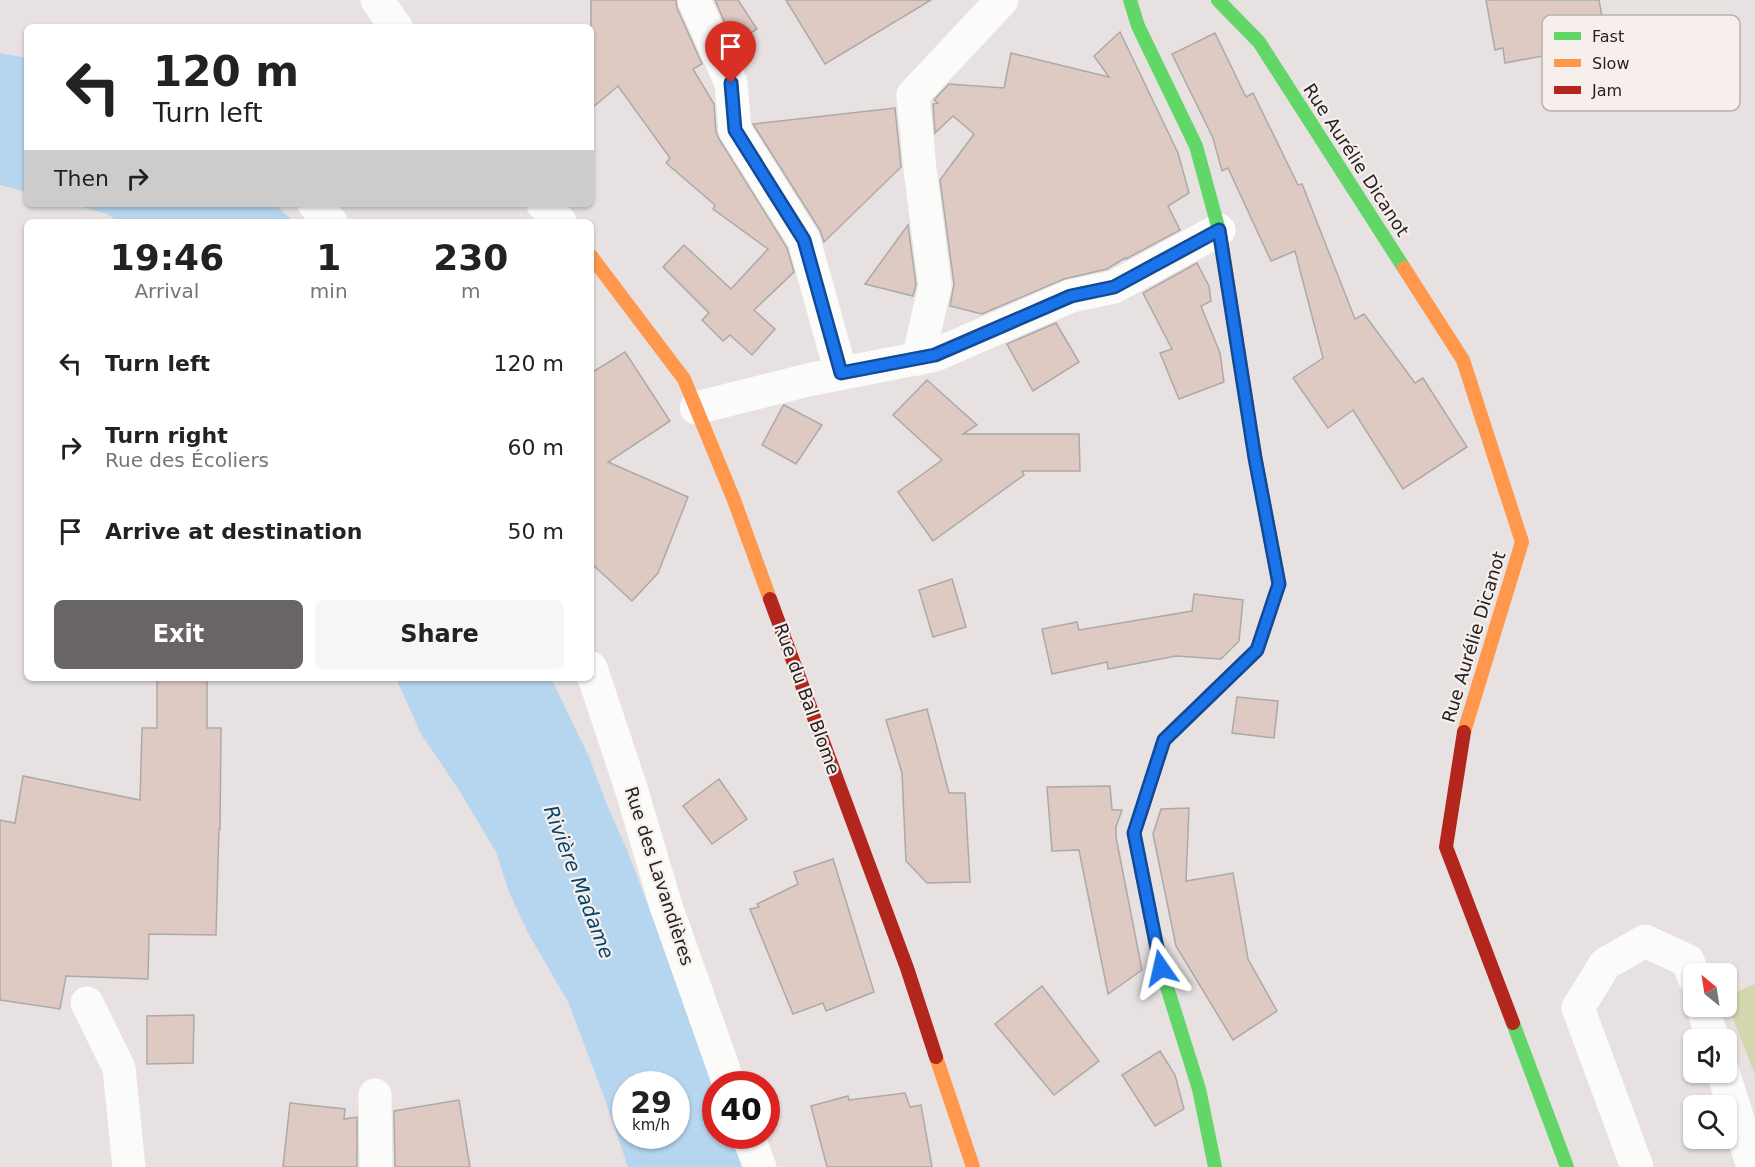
<!DOCTYPE html>
<html lang="en">
<head>
<meta charset="utf-8">
<style>
	body { margin:0; font-family:"DejaVu Sans",sans-serif; background:#f6f6f6; color:#222; height:100vh; display:flex; flex-direction:column; font-size:22px; white-space:nowrap }
	* { box-sizing:border-box; margin:0 }
	p { font-size:20px; color:#767676 }
	.icon { flex:none; width:33px; height:33px; fill:none; stroke:currentColor; stroke-width:2; stroke-linecap:round; stroke-linejoin:round }
	.map { position:relative; flex:1; overflow:hidden }
	.sheet { position:absolute; left:24px; top:219px; width:570px; height:462px; display:flex; flex-direction:column; background:#fff; border-radius:9px; box-shadow:0 2px 4px #0004 }
	.sheet>* { flex:none }
	.guide { position:absolute; left:24px; top:24px; width:570px; height:183px; border-radius:9px; box-shadow:0 2px 4px #0004; background:#fff; color:#222; overflow:hidden }
	.needle { width:39px; rotate:330deg }
	.buttons { position:absolute; left:1683px; top:963px; display:grid; gap:12px }
	.buttons a { display:grid; place-items:center; width:54px; height:54px; border-radius:9px; background:#fff; box-shadow:0 2px 4px #0004; font-size:30px }
	.speed { position:absolute; left:612px; top:1071px; display:flex; gap:12px; font-size:30px; font-weight:700; text-align:center }
	.speed>* { display:grid; place-content:center; width:78px; height:78px; border-radius:50%; background:#fff; box-shadow:0 2px 4px #0004; line-height:1 }
	.speed small { font-size:15px; font-weight:400 }
	.speed .limit { border:9px solid #d22; background:#fff; color:#111 }
	.pin { position:absolute; display:grid; place-items:center; width:51px; height:51px; color:#fff; margin:-62px -26px; border-radius:50% 50% 50% 0; rotate:-45deg; box-shadow:0 0 6px #0007 }
	.pin .icon { rotate:45deg }
	.me { position:absolute; width:66px; margin:-33px; rotate:349deg; stroke-linejoin:round; filter:drop-shadow(0 0 4px #0008) }
	.turn { display:flex; align-items:center; gap:21px; height:126px; padding:0 30px; font-size:27px }
	.turn .icon { width:78px; height:78px; stroke-width:2.5 }
	.turn b { display:block; font-size:42px; line-height:51px }
	.then { display:flex; align-items:center; height:57px; padding:0 30px; background:#0003; gap:12px; font-size:22px }
	.eta { display:flex; justify-content:space-evenly; align-items:center; height:102px; text-align:center }
	.eta b { font-size:36px; font-weight:700; line-height:42px }
	.cta { display:flex; gap:12px; margin-top:auto; padding:12px 30px }
	.cta a { flex:1; height:69px; border-radius:9px; background:#696564; color:#fff; font-size:24px; font-weight:700; line-height:69px; text-align:center }
	.cta a+a { background:#f6f6f6; color:#222 }
	ul { padding:0; list-style:none }
	li { display:flex; align-items:center; gap:18px; height:84px; padding:0 30px }
	li div { flex:1 }
	li b { display:block; font-size:22px }
	li em { font-style:normal }
	.map>svg:first-child { display:block }
	.green { fill:#d4d7ad }
	.water { fill:#b6d5ef; fill-rule:evenodd }
	.building { fill:#dec9c3; stroke:#ada9a8; stroke-width:1.5 }
	.lines { fill:none; stroke-linecap:round; stroke-linejoin:round }
	.street { stroke:#fbfbfa; stroke-width:33 }
	.fast { stroke:#63d668; stroke-width:14 }
	.slow { stroke:#ff974d; stroke-width:14 }
	.jam { stroke:#b3261e; stroke-width:14 }
	.route-casing { stroke:#114b97; stroke-width:15 }
	.route { stroke:#1a73e8; stroke-width:10 }
	.labels { text-anchor:middle; stroke-width:4.5; stroke-linejoin:round; paint-order:stroke }
	.street-label { font-size:18px; fill:#252221; stroke:#f7efec }
	.water-label { font-size:20px; font-style:italic; fill:#02466e; stroke:#f7efec }
	.key { fill:#f7efec; stroke:#b8b2af; stroke-width:1.5 }
	.key-label { font-size:16px; fill:#252221 }
</style>
</head>
<body>
<div class="map">
<svg width="1755" height="1167" viewBox="0 0 1755 1167">
	<rect width="100%" height="100%" fill="#e7e2e1"/>
	<path class="green" d="M1755,984v91l-29,-74 1,-5z"/>
	<g class="water">
		<path d="M0,53l27,5v134l-27,-7z"/>
		<path d="M71,204h204l19,18h-175l-12,-8z"/>
		<path d="M396,678h155l38,79 18,48 20,45 89,234v52h22l10,31h-120l-26,-76 -34,-89 -41,-71 -18,-39 -13,-40 -37,-62 -38,-56zM626,1084h50v52h-50z"/>
	</g>
	<g class="building">
		<path d="M591,0h85l1,8 25,56 -9,5 21,35 2,28 3,7 68,109 7,24 -40,38 21,19 -23,26 -22,-20 -7,6 -21,-21 7,-7 -46,-46 21,-22 47,44 37,-40 -55,-40 2,-4 -49,-42 4,-5 -52,-72 -27,23z"/>
		<path d="M715,0h23l19,29 -23,15z"/>
		<path d="M786,0h145l-106,64z"/>
		<path d="M1486,0h113l8,44 -102,19 -2,-15 -8,2z"/>
		<path d="M1120,32l58,121 11,40 -21,13 12,24 -54,29 -1,-1 -18,11 -43,10 -82,35 -32,-8 4,-22 -14,-104 34,-46 -21,-18 -18,17 -2,-29 5,-1 -4,-3 15,-16 55,4 7,-35 98,24 -15,-21z"/>
		<path d="M1215,33l31,64 7,-4 45,92 4,-1 53,135 9,-5 51,69 8,-5 44,69 -64,42 -50,-79 -25,18 -35,-50 30,-20 -28,-107 -24,10 -43,-93 -6,3 -9,-33 -41,-84z"/>
		<path d="M895,108l6,59 -77,75 -4,-12 -67,-106z"/>
		<path d="M908,225l8,60 -3,11 -48,-12z"/>
		<path d="M1197,263l12,23 2,15 -10,5 19,47 4,29 -45,17 -19,-46 12,-4 -29,-56z"/>
		<path d="M1056,323l23,39 -46,29 -26,-47z"/>
		<path d="M625,352l45,69 -62,41 80,35 -30,76 -26,28 -41,-38v-190z"/>
		<path d="M927,380l50,45 -14,9h116l1,37h-58l2,4 -91,66 -35,-49 44,-32 -49,-45z"/>
		<path d="M784,405l38,20 -26,39 -34,-19 21,-39z"/>
		<path d="M952,579l14,48 -33,10 -14,-47z"/>
		<path d="M1194,594l49,6 -4,41 -18,18 -45,-3 -68,13 -1,-7 -55,12 -10,-45 35,-7 2,8 113,-19z"/>
		<path d="M157,678h50v50h14l-1,101h-1l-3,106 -67,-1 -1,45 -82,-3 -6,33 -60,-9v-180l15,3 8,-47 117,24 2,-72h15z"/>
		<path d="M1237,697l41,4 -4,37 -42,-5z"/>
		<path d="M927,709l22,84h16l5,89 -43,1 -21,-22 -4,-88 -16,-53z"/>
		<path d="M719,779l28,40 -35,25 -29,-38z"/>
		<path d="M1110,786l2,24h10l-6,17v10l26,133 -34,24 -29,-144 -27,1 -5,-64z"/>
		<path d="M1189,808l-3,73 47,-8 15,86 29,52 -44,29 -57,-94 -23,-112 8,-25z"/>
		<path d="M833,859l41,133 -48,19 -3,-8 -30,11 -43,-105 9,-2 -2,-3 41,-20 -4,-12z"/>
		<path d="M1042,986l57,75 -45,34 -59,-71z"/>
		<path d="M194,1015l-1,48 -46,1v-48z"/>
		<path d="M1160,1051l15,24 9,34 -29,17 -33,-51z"/>
		<path d="M905,1093l5,14 11,-2 11,62h-105l-16,-61 37,-10 1,4z"/>
		<path d="M459,1100l11,67h-75l-1,-56z"/>
		<path d="M290,1103l55,6 -1,10 13,-2v50h-74z"/>
	</g>
	<g class="lines">
		<g class="street">
			<path d="M377,0l19,27"/>
			<path d="M694,0l37,83 4,47 69,110 37,133"/>
			<path d="M314,204l17,18"/>
			<path d="M543,204l17,18"/>
			<path d="M918,359l17,-73 -15,-117 -7,-74 89,-95"/>
			<path d="M696,408l112,-28 127,-25 136,-59 43,-9 105,-57"/>
			<path d="M591,668l39,117 36,121 63,178"/>
			<path d="M87,1003l32,65 10,99"/>
			<path d="M1702,1006l11,34"/>
			<path d="M1723,1072l30,95"/>
			<path d="M375,1095l1,72"/>
			<path d="M748,1136l12,31"/>
			<path d="M1637,1167l-59,-159 27,-44 40,-23 43,20 6,17"/>
		</g>
		<g class="fast">
			<path d="M1130,0l8,26 58,120 24,88"/>
			<path d="M1218,0l41,42 145,226"/>
			<path d="M1140,816l-6,17 27,135 38,121 16,78"/>
			<path d="M1513,1023l54,144"/>
		</g>
		<g class="slow">
			<path d="M1220,234l36,228"/>
			<path d="M591,256l93,123 50,121 36,99"/>
			<path d="M1404,268l59,92 59,182 -58,190"/>
			<path d="M936,1057l37,110"/>
		</g>
		<g class="jam">
			<path d="M770,599l137,369 29,89"/>
			<path d="M1464,732l-18,115 67,176"/>
			<path d="M1140,816l24,-76 93,-90 22,-66 -23,-122"/>
		</g>
	</g>
	<g class="lines">
		<g class="route-casing">
			<path id="route" d="M731,83l4,47 69,110 37,133 94,-18 136,-59 43,-9 105,-57 36,228 24,126 -22,66 -93,90 -30,93 27,135"/>
		</g>
		<use href="#route" class="route"/>
	</g>
	<g class="labels">
		<g class="street-label">
			<text transform="translate(1356 160) rotate(57)" y="6">Rue Aurélie Dicanot</text>
			<text transform="translate(1474 637) rotate(-73)" y="6">Rue Aurélie Dicanot</text>
			<text transform="translate(807 699) rotate(70)" y="6">Rue du Bal Blome</text>
			<text transform="translate(659 876) rotate(72)" y="6">Rue des Lavandières</text>
		</g>
		<g class="water-label">
			<text transform="translate(579 882) rotate(69)" y="7">Rivière Madame</text>
		</g>
	</g>
	<rect x="1542" y="15" width="198" height="96" rx="9" class="key"/>
	<rect x="1554" y="32" width="27" height="8" fill="#63d668"/>
	<rect x="1554" y="59" width="27" height="8" fill="#ff974d"/>
	<rect x="1554" y="86" width="27" height="8" fill="#b3261e"/>
	<g class="key-label">
		<text x="1592" y="42">Fast</text>
		<text x="1592" y="69">Slow</text>
		<text x="1592" y="96">Jam</text>
	</g>
</svg>
<div class="buttons">
<a><svg class="needle" viewBox="-14 -14 28 28"><path d="M0-13l5 13h-10z" fill="#e53935"/><path d="M0 13l5-13h-10z" fill="#767676"/></svg></a>
<a><svg class="icon" aria-label="sound" viewBox="0 0 24 24"><path d="M4 9h4l5-4v14l-5-4H4zM17 9q2 3 0 6"/></svg></a>
<a><svg class="icon" aria-label="search" viewBox="0 0 24 24"><circle cx="10" cy="10" r="6"/><path d="M15 15l6 6"/></svg></a>
</div>
<div class="speed"><div>29<small>km/h</small></div><div class="limit">40</div></div>
<div class="pin" style="left:731px;top:83px;background:#d93025"><svg class="icon" aria-label="arrive" viewBox="0 0 24 24"><path d="M6 21V4h12l-3 4 3 4H6"/></svg></div>
<svg class="me" style="left:1161px;top:968px" viewBox="-20 -20 40 40"><path d="M0-17L14 15 0 8-14 15z" fill="#1a73e8" stroke="#fff" stroke-width="4"/></svg>
<div class="guide">
<div class="turn"><svg class="icon" aria-label="left" viewBox="0 0 24 24"><path d="M17 20v-9H6M10 6l-5 5 5 5"/></svg><div><b>120 m</b>Turn left</div></div>
<div class="then">Then<svg class="icon" aria-label="right" viewBox="0 0 24 24"><path d="M7 20v-9h11M14 6l5 5-5 5"/></svg></div>
</div>
<section class="sheet">
<div class="eta">
<div><b>19:46</b><p>Arrival</p></div>
<div><b>1</b><p>min</p></div>
<div><b>230</b><p>m</p></div>
</div>
<ul>
<li><svg class="icon" aria-label="left" viewBox="0 0 24 24"><path d="M17 20v-9H6M10 6l-5 5 5 5"/></svg><div><b>Turn left</b></div><em>120 m</em></li>
<li><svg class="icon" aria-label="right" viewBox="0 0 24 24"><path d="M7 20v-9h11M14 6l5 5-5 5"/></svg><div><b>Turn right</b><p>Rue des Écoliers</p></div><em>60 m</em></li>
<li><svg class="icon" aria-label="arrive" viewBox="0 0 24 24"><path d="M6 21V4h12l-3 4 3 4H6"/></svg><div><b>Arrive at destination</b></div><em>50 m</em></li>
</ul>
<div class="cta"><a>Exit</a><a>Share</a></div>
</section>
</div>
</body>
</html>
